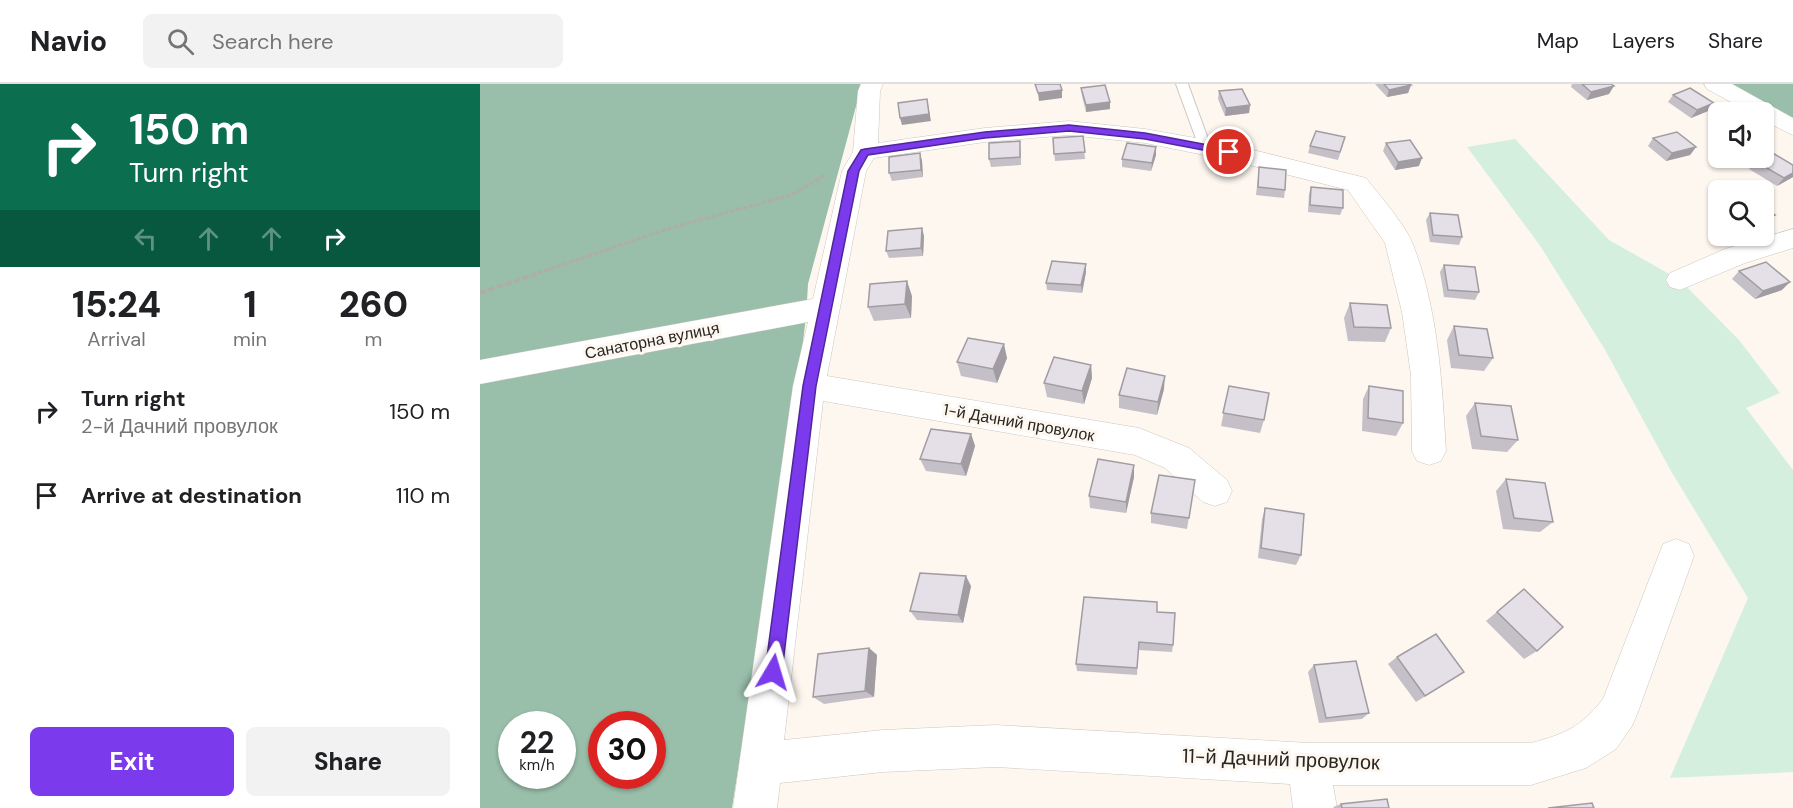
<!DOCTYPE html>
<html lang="en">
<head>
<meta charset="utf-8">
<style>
	body { margin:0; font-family:"DM Sans",sans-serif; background:#f2f2f2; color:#202124; height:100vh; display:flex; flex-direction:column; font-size:22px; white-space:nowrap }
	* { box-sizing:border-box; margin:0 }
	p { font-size:20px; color:#757577 }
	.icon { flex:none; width:33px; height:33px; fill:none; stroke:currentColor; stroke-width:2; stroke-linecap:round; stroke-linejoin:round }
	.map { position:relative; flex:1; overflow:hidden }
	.sheet { display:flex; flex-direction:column; background:#fff; width:480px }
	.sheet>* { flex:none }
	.hud { background:#0b6e4f; color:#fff; overflow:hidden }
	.buttons { position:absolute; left:1228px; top:18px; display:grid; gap:12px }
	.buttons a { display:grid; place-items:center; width:66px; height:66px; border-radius:9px; background:#fff; box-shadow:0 2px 4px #0004; font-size:30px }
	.speed { position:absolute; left:18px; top:627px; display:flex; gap:12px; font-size:30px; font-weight:700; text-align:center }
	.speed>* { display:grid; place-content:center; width:78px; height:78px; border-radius:50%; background:#fff; box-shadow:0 2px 4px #0004; line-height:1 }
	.speed small { font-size:15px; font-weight:400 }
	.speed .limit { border:9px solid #d22; background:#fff; color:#111 }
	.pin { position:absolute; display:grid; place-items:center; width:51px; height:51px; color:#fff; margin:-26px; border:3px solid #fff; border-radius:50%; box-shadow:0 2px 6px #0007 }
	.me { position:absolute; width:66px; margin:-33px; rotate:7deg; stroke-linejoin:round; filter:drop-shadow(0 0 4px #0008) }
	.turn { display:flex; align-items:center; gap:21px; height:126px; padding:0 30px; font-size:27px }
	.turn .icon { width:78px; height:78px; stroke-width:2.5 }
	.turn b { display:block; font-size:42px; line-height:51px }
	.lanes { display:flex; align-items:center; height:57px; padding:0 30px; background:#0003; justify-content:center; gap:30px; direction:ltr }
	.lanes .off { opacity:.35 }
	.eta { display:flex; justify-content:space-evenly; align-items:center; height:102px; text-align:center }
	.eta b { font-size:36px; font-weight:800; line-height:42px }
	.primary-button { display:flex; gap:12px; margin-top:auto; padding:12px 30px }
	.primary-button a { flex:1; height:69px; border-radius:9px; background:#7c3aed; color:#fff; font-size:24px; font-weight:800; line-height:69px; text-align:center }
	.primary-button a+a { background:#f2f2f2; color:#202124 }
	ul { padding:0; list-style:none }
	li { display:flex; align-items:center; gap:18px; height:84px; padding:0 30px }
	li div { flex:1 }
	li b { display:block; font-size:22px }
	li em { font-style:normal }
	header { display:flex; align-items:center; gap:36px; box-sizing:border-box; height:84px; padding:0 30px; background:#fff; border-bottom:2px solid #e0e0e0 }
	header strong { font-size:28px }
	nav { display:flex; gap:33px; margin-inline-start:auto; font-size:21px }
	.search { width:420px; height:54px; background:#f2f2f2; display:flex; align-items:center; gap:15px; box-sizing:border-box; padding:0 21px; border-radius:9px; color:#757577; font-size:22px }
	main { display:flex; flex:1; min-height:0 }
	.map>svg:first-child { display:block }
	.green { fill:#d5efdf }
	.forest { fill:#99bea9; fill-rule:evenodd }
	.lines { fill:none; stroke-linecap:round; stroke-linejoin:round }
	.service-casing { stroke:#ccc6bf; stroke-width:2 }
	.minor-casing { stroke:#ccc6bf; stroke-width:1 }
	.path-far1 { stroke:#b0aca6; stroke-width:3; stroke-dasharray:4.5 2; stroke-linecap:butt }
	.path { stroke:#b0aca6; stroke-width:4; stroke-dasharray:6 3; stroke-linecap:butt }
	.service { fill:#fff; fill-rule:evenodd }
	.minor { fill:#fff; fill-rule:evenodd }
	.wall { fill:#c5c0c7 }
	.shaded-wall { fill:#a09ca2 }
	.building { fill:#e5dfe7; stroke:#a09ca2; stroke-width:1.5 }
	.route { fill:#7c3aed; stroke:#51269a; stroke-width:1.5 }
	.labels { text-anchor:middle; stroke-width:6; stroke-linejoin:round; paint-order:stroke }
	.street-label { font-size:16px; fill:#282623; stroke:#fdf7ef }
	.near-street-label { font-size:20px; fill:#282623; stroke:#fdf7ef }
</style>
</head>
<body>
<header>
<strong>Navio</strong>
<div class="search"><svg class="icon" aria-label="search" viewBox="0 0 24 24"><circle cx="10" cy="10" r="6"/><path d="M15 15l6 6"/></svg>Search here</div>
<nav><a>Map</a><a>Layers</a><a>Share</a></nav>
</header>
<main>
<section class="sheet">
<div class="hud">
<div class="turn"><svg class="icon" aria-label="right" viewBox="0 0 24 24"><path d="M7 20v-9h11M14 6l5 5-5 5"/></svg><div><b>150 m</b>Turn right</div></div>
<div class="lanes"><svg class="icon off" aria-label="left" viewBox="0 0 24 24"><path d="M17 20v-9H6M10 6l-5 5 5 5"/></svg><svg class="icon off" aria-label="ahead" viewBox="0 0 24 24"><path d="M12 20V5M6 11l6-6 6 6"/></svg><svg class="icon off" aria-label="ahead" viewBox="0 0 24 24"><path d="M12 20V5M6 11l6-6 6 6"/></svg><svg class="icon" aria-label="right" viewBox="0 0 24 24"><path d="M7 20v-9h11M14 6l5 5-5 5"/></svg></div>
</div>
<div class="eta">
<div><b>15:24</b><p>Arrival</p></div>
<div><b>1</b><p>min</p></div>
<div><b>260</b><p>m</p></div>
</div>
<ul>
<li><svg class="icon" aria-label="right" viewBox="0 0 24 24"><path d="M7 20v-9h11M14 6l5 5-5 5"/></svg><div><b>Turn right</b><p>2-й Дачний провулок</p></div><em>150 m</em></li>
<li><svg class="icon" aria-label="arrive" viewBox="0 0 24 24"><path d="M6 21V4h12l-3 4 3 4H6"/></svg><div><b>Arrive at destination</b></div><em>110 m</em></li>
</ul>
<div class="primary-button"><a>Exit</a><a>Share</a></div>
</section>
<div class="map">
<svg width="1313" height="724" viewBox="0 0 1313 724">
	<rect width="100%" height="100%" fill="#fdf7ef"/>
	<path class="green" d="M1035,55l94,101 71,40 59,60 41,53 -34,15 47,62v302l-123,6 78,-180 -77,-127 -67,-123 -63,-101 -74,-100z"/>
	<g class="forest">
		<path d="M0,0h382l-54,200 -2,33 -13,105 -61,386h-252zM32,640h50v52h-50zM122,640h50v52h-50z"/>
		<path d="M1246,0h67v36z"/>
	</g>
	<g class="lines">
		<g class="service-casing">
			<path id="service" d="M696,0h12l23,63 -2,3 -4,1 -6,-4z"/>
		</g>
		<g class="minor-casing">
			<g id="minor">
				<path d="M381,0h22l-3,7 -2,52 107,-15 84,-7 76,8 84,15 137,34c13,17 38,45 46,64 26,65 30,140 34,209l-5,10 -12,4 -12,-4 -5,-10 -1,-76 -9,-63 -17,-69 -37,-53 -119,-30 -84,-17 -76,-8 -84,7 -111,16 -8,13 -39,205 312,52 50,20 38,32 5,11 -5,11 -12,4 -12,-4 -38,-34 -30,-13 -312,-54 -39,339 99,-10 113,-5 313,18h222c34,-9 50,-16 72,-44l60,-155 13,-5 13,5 5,12 -56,156 -6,14 -16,23 -30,19 -55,17h-198l4,23h-44l-3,-24 -294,-17 -113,5 -103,11 -3,25h-44l60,-422 15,-64 -328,62v-24l333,-61 29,-128 11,-19 5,-61z"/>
				<path d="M1224,0h28l61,34v17l-29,-14v-9h-15l-42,-23z"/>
				<path d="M1313,145v19l-48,15 -65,27 -10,-3 -4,-7 4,-7 55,-24z"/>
			</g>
		</g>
		<path class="path-far1" d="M52,191l135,-46 124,-34 34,-20"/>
		<path class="path" d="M0,209l56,-19"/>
		<use href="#service" class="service"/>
		<use href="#minor" class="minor"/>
	</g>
	<g class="wall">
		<path d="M895,0h34l2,1 -3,8 -21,4z"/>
		<path d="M1092,0h39l-2,10 -22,6 -16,-13z"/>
		<path d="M601,4l29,14v7l-24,3 -4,-16z"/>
		<path d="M739,7l31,14 -1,8 -24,3 -7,-17z"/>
		<path d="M1193,11l35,16 -17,7 -23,-16z"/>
		<path d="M603,52l2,23 -30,2 -2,-23z"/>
		<path d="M1173,54l43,9 -6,8 -24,6 -18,-15z"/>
		<path d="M906,59l33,23 -24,4 -12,-19z"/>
		<path d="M863,61l-5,15 -30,-7 2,-7z"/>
		<path d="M676,63v8l-5,16 -29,-4v-8z"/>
		<path d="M541,65v16l-30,2 -2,-8z"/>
		<path d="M440,69l2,8 1,16 -31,4 -3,-8z"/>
		<path d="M1275,77l38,16 -16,9 -28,-17z"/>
		<path d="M779,83l26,23 -1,8 -28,-3z"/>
		<path d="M831,103l32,21 -3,7 -32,-3 1,-18z"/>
		<path d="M950,129l32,24 -3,8 -29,-3 -4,-22z"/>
		<path d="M444,152l-1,20 -34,2 -3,-7z"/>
		<path d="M964,181l35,27 -4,8 -31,-3 -4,-25z"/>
		<path d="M1259,187l43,19 -27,9 -23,-20z"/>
		<path d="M606,188l-4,21 -35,-3 -1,-7z"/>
		<path d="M432,212l-1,22 -37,3 -6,-14z"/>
		<path d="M870,219l41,25 -6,14 -37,-1 -4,-23z"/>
		<path d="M974,242l39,32 -9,13 -33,-3 -4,-28z"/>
		<path d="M527,274l-10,25 -36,-7 -4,-14z"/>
		<path d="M611,281l1,13 -8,26 -37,-7 -3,-14z"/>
		<path d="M749,302l35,34 -4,13 -39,-7z"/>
		<path d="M889,302l34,37 -7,13 -34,-5 1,-32z"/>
		<path d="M684,305l-7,26 -38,-7v-13z"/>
		<path d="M995,319l43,37 -11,12 -35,-3 -6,-33z"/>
		<path d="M491,350l4,12 -9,30 -40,-5 -6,-12z"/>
		<path d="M654,381v12l-8,36 -36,-5 -1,-12z"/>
		<path d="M1026,395l47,43 -13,10 -37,-3 -7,-38z"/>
		<path d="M715,396l-8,49 -36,-6v-10z"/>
		<path d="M785,424l36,47 -5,10 -38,-7 4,-39z"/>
		<path d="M491,502l-8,37 -46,-3 -7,-9z"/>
		<path d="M1044,505l13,62 -13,8 -38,-38z"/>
		<path d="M677,528l16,33 -1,7 -34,-2 -1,25 -60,-4 -1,-7z"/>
		<path d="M389,564l8,7 -3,42 -50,7 -11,-7z"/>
		<path d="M917,573l67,15 -48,30 -28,-38z"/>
		<path d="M834,581l55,48 -7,6 -43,4 -11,-51z"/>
		<path d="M861,720l48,4h-55l-1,-1z"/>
	</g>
	<g class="shaded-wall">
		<path d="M931,1l-3,8 -21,4 2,-7z"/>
		<path d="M1134,2l-5,8 -22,6 4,-8z"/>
		<path d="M582,6v8l-23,3 -1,-8z"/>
		<path d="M447,15l4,22 -29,4 -2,-7z"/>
		<path d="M630,18v7l-24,3v-7z"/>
		<path d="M1234,19l-6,8 -17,7 6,-8z"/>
		<path d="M770,21l-1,8 -24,3 1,-8z"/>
		<path d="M676,63v8l-5,16 1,-8z"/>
		<path d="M1216,63l-6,8 -24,6 6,-8z"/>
		<path d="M440,69l2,8 1,16 -2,-7z"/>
		<path d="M942,74l-3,8 -24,4 3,-8z"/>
		<path d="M1313,89v4l-16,9 7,-8z"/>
		<path d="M1295,131l-7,8 -4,1v-5z"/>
		<path d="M442,144l2,8 -1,20 -2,-8z"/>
		<path d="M606,180v8l-4,21 -1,-8z"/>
		<path d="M427,197l5,15 -1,22 -6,-14z"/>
		<path d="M1310,198l-8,8 -27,9 8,-8z"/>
		<path d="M524,260l3,14 -10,25 -4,-14z"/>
		<path d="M611,281l1,13 -8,26 -2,-13z"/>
		<path d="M685,292l-1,13 -7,26 1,-13z"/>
		<path d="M491,350l4,12 -9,30 -5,-12z"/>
		<path d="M654,381v12l-8,36v-11z"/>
		<path d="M486,492l5,10 -8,37 -5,-8z"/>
		<path d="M389,564l8,7 -3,42 -9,-6z"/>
	</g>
	<g class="building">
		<path d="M555,0h25l2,6 -24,3z"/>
		<path d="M904,0h25l2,1 -22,5z"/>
		<path d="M1102,0h29l3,2 -23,6z"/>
		<path d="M625,1l5,17 -24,3 -5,-17z"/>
		<path d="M1210,4l24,15 -17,7 -24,-15z"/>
		<path d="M762,5l8,16 -24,3 -7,-17z"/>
		<path d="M447,15l2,15 -29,4 -2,-15z"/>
		<path d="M836,47l29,6 -5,15 -30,-6z"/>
		<path d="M1197,48l19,15 -24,6 -19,-15z"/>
		<path d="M603,52l2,16 -31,2 -1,-16z"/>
		<path d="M930,56l12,18 -24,4 -12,-19z"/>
		<path d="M540,57v16l-31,2v-16z"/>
		<path d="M647,59l29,4 -4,16 -30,-4z"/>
		<path d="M1291,68l22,13v8l-9,5 -29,-17 7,-3h2v-2z"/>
		<path d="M440,69l1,17 -32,3v-16z"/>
		<path d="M779,83l27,3 -1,20 -27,-3z"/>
		<path d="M831,103l32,3v18l-33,-3z"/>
		<path d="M1284,123l11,8 -11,4z"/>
		<path d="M950,129l28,2 4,22 -29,-2z"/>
		<path d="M442,144l-1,20 -35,3 2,-20z"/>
		<path d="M572,177l34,3 -5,21 -35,-2z"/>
		<path d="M1286,178l24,20 -27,9 -24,-20z"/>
		<path d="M964,181l31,2 4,25 -31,-2z"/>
		<path d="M427,197l-2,23 -37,3 2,-23z"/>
		<path d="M870,219l37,2 4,23 -37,-1z"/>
		<path d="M974,242l33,3 6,29 -34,-3z"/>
		<path d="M488,254l36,6 -11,25 -36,-7z"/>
		<path d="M574,273l37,8 -9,26 -38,-8z"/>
		<path d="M647,284l38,8 -7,26 -39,-7z"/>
		<path d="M749,302l40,7 -5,27 -41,-7z"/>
		<path d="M889,302l34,5v32l-35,-5z"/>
		<path d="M995,319l36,3 7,34 -37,-4z"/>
		<path d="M451,345l40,5 -10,30 -41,-5z"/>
		<path d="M618,375l36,6 -8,37 -37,-6z"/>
		<path d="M679,391l36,5 -6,38 -38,-5z"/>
		<path d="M1026,395l39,4 8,39 -39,-4z"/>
		<path d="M785,424l39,6 -3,41 -40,-7z"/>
		<path d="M440,489l46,3 -8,39 -48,-4z"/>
		<path d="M1044,505l39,38 -26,24 -40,-39z"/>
		<path d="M604,513l73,5v10l18,1 -2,32 -34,-3 -2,26 -61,-4z"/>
		<path d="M956,550l28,38 -39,24 -28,-39z"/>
		<path d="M389,564l-4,43 -52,6 5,-43z"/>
		<path d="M876,577l13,52 -43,5 -12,-53z"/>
		<path d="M907,715l2,9h-47l-1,-4z"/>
		<path d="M1112,719l2,5h-46z"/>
	</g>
	<path class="route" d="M589,41l76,8 84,16 5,3 -5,3 -84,-16 -76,-8 -84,7 -117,17 -9,16 -43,215 -34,286 -3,6 -6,2 -5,-2 -3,-6 38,-286 45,-215 13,-21 4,-1 120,-17z"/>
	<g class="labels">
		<g class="street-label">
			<text transform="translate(172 256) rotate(-11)" y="6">Санаторна вулиця</text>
			<text transform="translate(539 338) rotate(10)" y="6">1-й Дачний провулок</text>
		</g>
		<g class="near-street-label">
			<text transform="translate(801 675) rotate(2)" y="7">11-й Дачний провулок</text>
		</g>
	</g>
</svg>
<div class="buttons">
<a><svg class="icon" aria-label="sound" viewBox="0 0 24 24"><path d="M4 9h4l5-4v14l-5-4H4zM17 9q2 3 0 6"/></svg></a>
<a><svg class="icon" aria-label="search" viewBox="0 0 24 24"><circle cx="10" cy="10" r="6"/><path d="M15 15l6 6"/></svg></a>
</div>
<div class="speed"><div>22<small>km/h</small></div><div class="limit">30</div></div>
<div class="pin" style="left:749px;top:68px;background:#d93025"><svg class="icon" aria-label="arrive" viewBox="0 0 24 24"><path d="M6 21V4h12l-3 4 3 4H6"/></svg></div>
<svg class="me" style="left:293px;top:588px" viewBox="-20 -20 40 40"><path d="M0-17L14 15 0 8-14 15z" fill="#7c3aed" stroke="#fff" stroke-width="4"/></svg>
</div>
</main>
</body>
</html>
